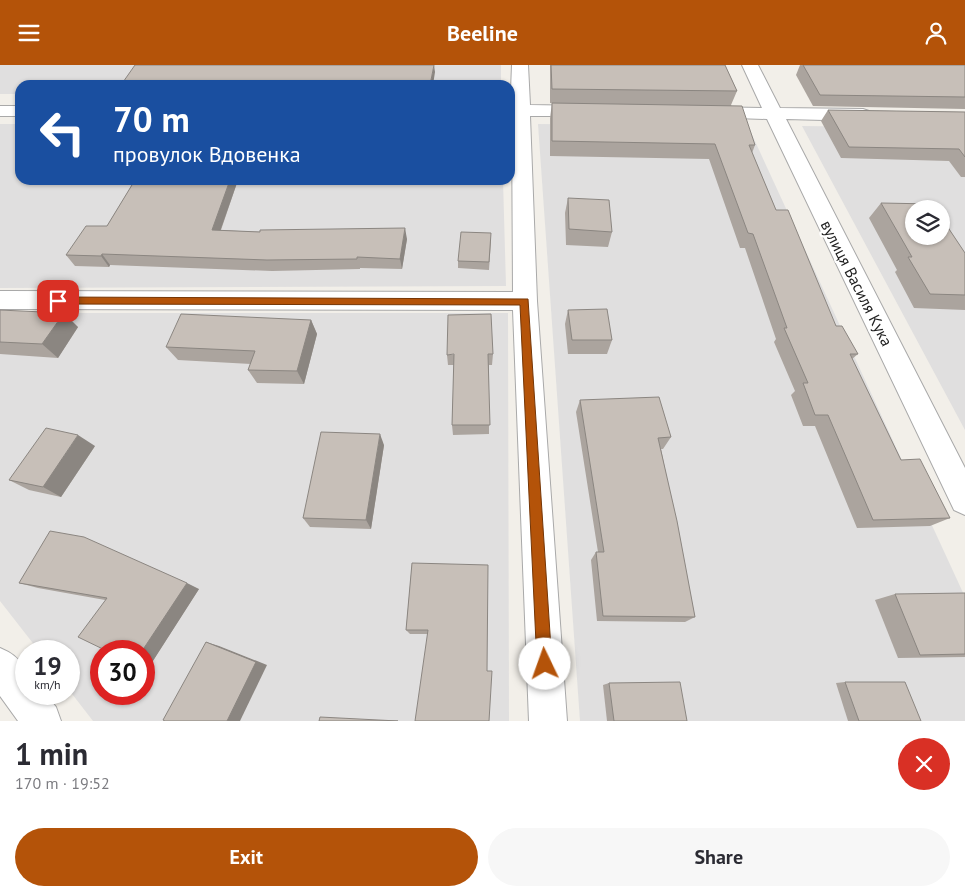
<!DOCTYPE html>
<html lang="en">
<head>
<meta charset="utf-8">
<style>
	body { margin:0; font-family:"PT Sans",sans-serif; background:#f7f7f7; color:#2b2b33; height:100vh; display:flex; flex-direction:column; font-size:19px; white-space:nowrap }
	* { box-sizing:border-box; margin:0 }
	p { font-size:16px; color:#7c7c81 }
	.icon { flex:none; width:28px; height:28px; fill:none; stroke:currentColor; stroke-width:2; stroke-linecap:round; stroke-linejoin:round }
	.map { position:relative; height:656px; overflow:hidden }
	.side { display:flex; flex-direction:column; background:#fff; flex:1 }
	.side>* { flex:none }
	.top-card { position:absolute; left:15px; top:15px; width:500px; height:105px; border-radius:15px; box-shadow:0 1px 4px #0004; background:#1a4fa0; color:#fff; overflow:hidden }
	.controls { position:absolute; left:905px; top:135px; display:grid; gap:10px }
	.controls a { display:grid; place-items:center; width:45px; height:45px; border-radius:50%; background:#fff; box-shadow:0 1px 4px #0004; font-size:25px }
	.speed { position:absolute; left:15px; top:575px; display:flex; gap:10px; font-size:25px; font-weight:700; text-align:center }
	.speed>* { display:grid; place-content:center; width:65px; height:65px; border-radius:50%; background:#fff; box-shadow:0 1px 4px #0004; line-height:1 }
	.speed small { font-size:12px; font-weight:400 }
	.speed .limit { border:8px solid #d22; background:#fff; color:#111 }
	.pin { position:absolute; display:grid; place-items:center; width:42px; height:42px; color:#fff; margin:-21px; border-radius:10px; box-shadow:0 2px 8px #0006 }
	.me { position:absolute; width:55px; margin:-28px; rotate:357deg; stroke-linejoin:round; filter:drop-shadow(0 0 4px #0008) }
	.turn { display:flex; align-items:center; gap:18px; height:105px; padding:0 15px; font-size:22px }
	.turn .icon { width:65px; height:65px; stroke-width:2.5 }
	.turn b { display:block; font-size:35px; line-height:42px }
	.round { display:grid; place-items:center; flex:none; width:52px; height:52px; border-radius:26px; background:#f7f7f7 }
	.overview { display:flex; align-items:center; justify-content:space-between; height:85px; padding:0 15px }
	h1 { font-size:30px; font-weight:700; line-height:38px }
	.cta { display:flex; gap:10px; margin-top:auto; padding:10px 15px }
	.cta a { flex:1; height:58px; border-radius:30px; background:#b45309; color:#fff; font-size:20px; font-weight:700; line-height:58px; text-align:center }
	.cta a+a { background:#f7f7f7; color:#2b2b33 }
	header { display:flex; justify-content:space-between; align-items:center; height:65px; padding:0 15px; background:#b45309; color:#fff; font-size:22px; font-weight:700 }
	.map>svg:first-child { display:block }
	.residential { fill:#e0dfdf; fill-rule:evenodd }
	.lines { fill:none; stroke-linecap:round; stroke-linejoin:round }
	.street-casing { stroke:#a9a9a9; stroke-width:2 }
	.street { fill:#fff; fill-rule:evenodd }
	.wall { fill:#aba49e }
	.shaded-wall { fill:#8b8681 }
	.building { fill:#c7bfb8; stroke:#8b8681 }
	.route { fill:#b45309; stroke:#753606 }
	.labels { text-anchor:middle; stroke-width:4.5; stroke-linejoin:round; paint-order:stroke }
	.street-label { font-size:16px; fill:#222; stroke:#fff }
</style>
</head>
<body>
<header><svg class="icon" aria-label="menu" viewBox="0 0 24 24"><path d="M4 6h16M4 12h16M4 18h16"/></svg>Beeline<svg class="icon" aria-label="person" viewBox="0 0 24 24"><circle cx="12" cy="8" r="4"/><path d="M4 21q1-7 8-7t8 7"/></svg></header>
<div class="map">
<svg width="965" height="656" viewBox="0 0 965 656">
	<rect width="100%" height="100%" fill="#f2efe9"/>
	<g class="residential">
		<path d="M0,0h501v20h-481v9h-20z"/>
		<path d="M0,59h20v56h483l3,106 -506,2z"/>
		<path d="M538,59l210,2 217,471v124h-385z"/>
		<path d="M802,61l163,2v302zM914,144h27v27h-27z"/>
		<path d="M0,248h508l1,408h-416l-24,-31v-39h-30l-39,-50zM101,586h43v43h-43z"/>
	</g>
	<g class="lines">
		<g class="street-casing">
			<g id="street">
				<path d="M512,0h16l2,40 58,1 6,1 3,4 -3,4 -6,1h-58l7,185 30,420h-38l-16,-411 -513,-1v-18l513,1 -1,-177h-2z"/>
				<path d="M742,0h16l22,43 83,1 6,2 3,4 -3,4 -6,2 -77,-2 179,349v47l-11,-5 -187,-391 -61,-2 -6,-1 -3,-4 3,-4 6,-1 56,1z"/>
				<rect x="0" y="41" width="20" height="10"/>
				<path d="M0,583c24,10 26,21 26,46h19l11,13 5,14h-43l-18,-25z"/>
			</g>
		</g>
		<use href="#street" class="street"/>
	</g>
	<g class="wall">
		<path d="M550,0h175l12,26 -6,14 24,40 -3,8 24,57 60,116 22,28 -6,5 49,101 49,58 -20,8 -73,2 -42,-102h-12l-12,-31 4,-4 -21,-49 2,-3 -31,-91h-5l-31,-89 -159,-3v-38l2,-15h-2z"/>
		<path d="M800,0h165v44l-152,-3 -17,-31z"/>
		<path d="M828,45l137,2v65h-4l-12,-16 -108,-3 -20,-37z"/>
		<path d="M135,115h103l-17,50 186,9 -5,30 -42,-1v1l-88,2 -162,-6 -1,2 -34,-1 -9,-11 41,-29z"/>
		<path d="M568,133l44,34 -4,15 -42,-2 -1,-32z"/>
		<path d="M881,138l84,50v57l-51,-2 -19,-36 2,-2 -28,-52z"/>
		<path d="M491,176l-2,29 -31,-2v-7z"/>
		<path d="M0,245l78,17 -20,31 -58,-4z"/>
		<path d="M568,245l44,30 -5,14h-39l-3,-30z"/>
		<path d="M311,255l6,14 -13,50 -47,-1 -9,-13 3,-6 -73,-4 -12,-13z"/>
		<path d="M493,289l-1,11h-3v69l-36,1 -1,-10 2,-60h-6l-1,-10z"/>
		<path d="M580,335l91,37 -8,12h-2l34,168 -10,5 -88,-1 -6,-61 5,-8h2l-22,-140z"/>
		<path d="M384,380l-13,84 -61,-2 -7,-9z"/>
		<path d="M95,381l-34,51 -32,-7 -20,-10z"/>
		<path d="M412,498l75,108 -60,-37h-17l-4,-4z"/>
		<path d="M19,518l180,6 -50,78 -5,-1v-15l-39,-51 -67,-12z"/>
		<path d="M895,529h70v63l-67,1 -23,-58z"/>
		<path d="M845,617l76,39h-73l-12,-38z"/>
		<path d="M609,618l78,38h-80l-4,-36z"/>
	</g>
	<g class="shaded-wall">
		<path d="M434,0l1,7 -2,13h-3z"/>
		<path d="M230,115h8l-21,60 -5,-10z"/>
		<path d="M405,163l2,11 -5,30 -2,-10z"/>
		<path d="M102,189l8,11 -1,2 -8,-11z"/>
		<path d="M64,248l14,14 -20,31 -16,-14z"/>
		<path d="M311,255l6,14 -13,50 -7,-13z"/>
		<path d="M380,369l4,11 -13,84 -5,-9z"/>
		<path d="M78,370l17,11 -34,51 -18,-10z"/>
		<path d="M187,518l12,6 -50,78 -5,-1v-15h-2z"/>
		<path d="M206,577l13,4 48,19 -27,56h-13z"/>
	</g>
	<g class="building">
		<path d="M135,0h299l-4,20h-309z"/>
		<path d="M551,0h174l12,26 -185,-2z"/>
		<path d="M803,0h162v32l-145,-2z"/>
		<path d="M552,38l190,3 13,39h-6l27,65h12l48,116h6l16,28h-8l51,106 19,-1 30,59 -77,2 -45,-105h-13l-12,-32h5l-24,-55h3l-34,-94 -5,-1 -33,-89 -163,-3z"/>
		<path d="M828,45l137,2v45l-6,-8 -110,-2z"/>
		<path d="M135,115h95l-18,50 48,2v-2l145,-2 -5,31 -43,-2v2l-90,1 -165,-6 -1,2 -35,-1 20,-29h21z"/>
		<path d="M568,133l41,2 3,32 -43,-3z"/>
		<path d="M881,138l51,1 3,5h-21v27h27v-19l24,36v42l-35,-1 -22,-37h4z"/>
		<path d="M461,167l30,1 -2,29 -31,-1z"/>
		<path d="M607,244l5,31h-40l-4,-30z"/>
		<path d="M0,245l64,3 -22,31 -42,-2z"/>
		<path d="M181,249l130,6 -14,51 -49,-1 7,-19 -89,-4z"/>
		<path d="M491,249l2,40h-5l2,71h-38l2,-71 -7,1 1,-40z"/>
		<path d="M659,332l12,40 -13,1 19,83 18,96 -92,-1 -7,-64h8l-24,-152z"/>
		<path d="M46,363l32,7 -35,52 -34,-7z"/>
		<path d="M321,367l59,2 -14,86 -63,-2z"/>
		<path d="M50,466l34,6 103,46 -45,68h-35l-29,-14 29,-39 -88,-15z"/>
		<path d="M412,498l76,2 -1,106h5l-3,50h-74l13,-91h-22z"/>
		<path d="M965,529v60l-45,1 -25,-61 70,-1z"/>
		<path d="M206,577l50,20 -29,59h-62l-2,-1z"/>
		<path d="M680,617l7,39h-73l-5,-38z"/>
		<path d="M845,617h60l16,39h-62z"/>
		<path d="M320,652l78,4h-79z"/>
	</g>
	<path class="route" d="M58,232l470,2 24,365 -2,5 -5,2 -6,-2 -2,-5 -17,-359 -462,-1 -5,-3z"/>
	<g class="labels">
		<g class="street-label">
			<text transform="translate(857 218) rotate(63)" y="6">вулиця Василя Кука</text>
		</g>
	</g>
</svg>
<div class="controls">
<a><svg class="icon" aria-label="layers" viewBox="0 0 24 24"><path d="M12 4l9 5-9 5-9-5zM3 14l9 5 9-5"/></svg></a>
</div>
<div class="speed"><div>19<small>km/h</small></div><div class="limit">30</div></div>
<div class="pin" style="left:58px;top:236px;background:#d93025"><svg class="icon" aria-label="arrive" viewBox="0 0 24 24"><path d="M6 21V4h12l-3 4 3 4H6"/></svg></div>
<svg class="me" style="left:545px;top:599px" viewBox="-20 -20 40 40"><circle r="19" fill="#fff"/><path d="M0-13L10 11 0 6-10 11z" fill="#b45309"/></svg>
<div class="top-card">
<div class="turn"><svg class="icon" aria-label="left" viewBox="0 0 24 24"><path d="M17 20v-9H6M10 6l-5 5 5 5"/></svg><div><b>70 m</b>провулок Вдовенка</div></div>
</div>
</div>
<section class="side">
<div class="overview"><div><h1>1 min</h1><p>170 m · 19:52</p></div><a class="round" style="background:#d93025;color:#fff"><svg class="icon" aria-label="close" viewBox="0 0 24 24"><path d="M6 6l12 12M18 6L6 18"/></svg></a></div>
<div class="cta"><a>Exit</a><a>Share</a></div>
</section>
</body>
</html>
